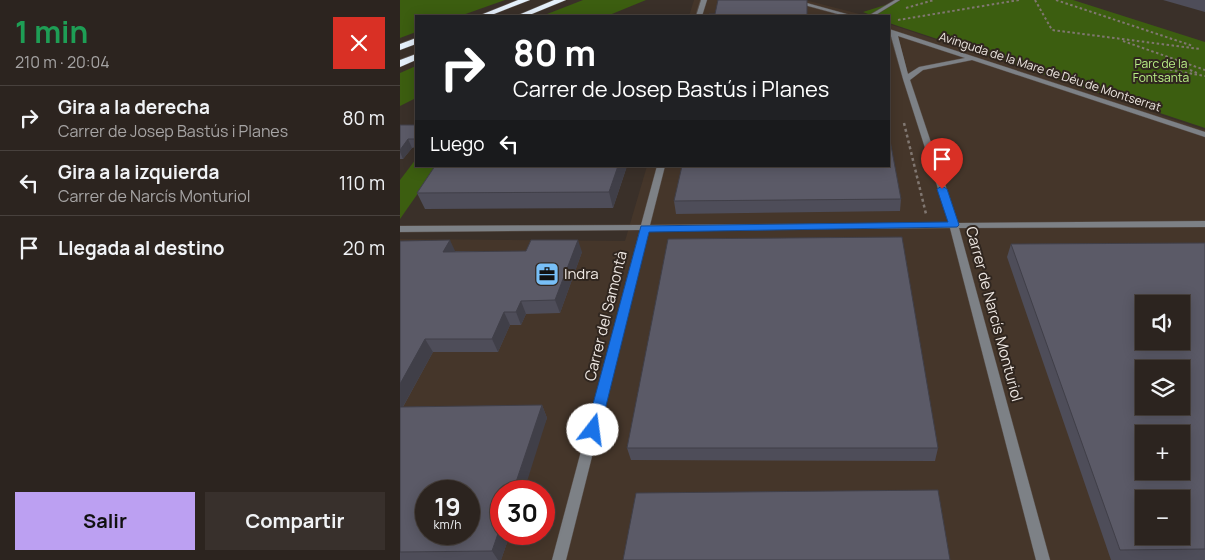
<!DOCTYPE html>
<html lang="es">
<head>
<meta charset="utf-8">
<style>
	body { margin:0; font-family:Manrope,sans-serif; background:#38302c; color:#f1f3f6; height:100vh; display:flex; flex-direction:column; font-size:19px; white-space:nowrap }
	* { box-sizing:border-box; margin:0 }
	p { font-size:16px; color:#a6a4a4 }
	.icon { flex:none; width:28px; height:28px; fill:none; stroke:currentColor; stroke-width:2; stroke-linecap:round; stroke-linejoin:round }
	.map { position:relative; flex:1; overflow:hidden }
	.sheet { display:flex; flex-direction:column; background:#2c241f; width:400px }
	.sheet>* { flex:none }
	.hud { position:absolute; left:15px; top:15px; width:475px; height:152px; border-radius:0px; box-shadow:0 2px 12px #0003,0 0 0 1px #48413d; background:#202124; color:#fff; overflow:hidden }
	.buttons { position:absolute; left:735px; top:295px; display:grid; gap:10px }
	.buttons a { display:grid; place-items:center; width:55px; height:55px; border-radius:0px; background:#2c241f; box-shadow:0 2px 12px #0003,0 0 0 1px #48413d; font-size:25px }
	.speed { position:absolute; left:15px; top:480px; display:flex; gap:10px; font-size:25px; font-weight:700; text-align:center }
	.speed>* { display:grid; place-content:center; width:65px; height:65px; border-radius:50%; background:#2c241f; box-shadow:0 2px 12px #0003,0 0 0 1px #48413d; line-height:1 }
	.speed small { font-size:12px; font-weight:400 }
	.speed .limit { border:8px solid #d22; background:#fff; color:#111 }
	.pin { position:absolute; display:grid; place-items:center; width:42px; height:42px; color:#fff; margin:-51px -21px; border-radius:50% 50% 50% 0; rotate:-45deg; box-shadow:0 0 5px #0007 }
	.pin .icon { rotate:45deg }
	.me { position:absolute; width:55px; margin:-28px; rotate:15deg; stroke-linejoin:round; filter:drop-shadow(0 0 4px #0008) }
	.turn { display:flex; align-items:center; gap:18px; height:105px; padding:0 15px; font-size:22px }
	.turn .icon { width:65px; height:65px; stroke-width:2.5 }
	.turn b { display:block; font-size:35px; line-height:42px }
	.then { display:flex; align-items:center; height:48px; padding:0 15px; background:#0003; gap:10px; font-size:19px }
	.round { display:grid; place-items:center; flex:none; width:52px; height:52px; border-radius:0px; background:#38302c }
	.overview { display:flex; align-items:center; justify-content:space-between; height:85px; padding:0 15px }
	h1 { font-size:30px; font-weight:700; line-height:38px; color:#1e9e55 }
	.cta { display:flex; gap:10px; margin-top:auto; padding:10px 15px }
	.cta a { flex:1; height:58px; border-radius:0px; background:#bca0f2; color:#111; font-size:20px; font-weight:700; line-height:58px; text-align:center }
	.cta a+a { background:#38302c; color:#f1f3f6 }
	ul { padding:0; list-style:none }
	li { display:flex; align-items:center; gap:15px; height:65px; padding:0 15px; border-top:1px solid #48413d }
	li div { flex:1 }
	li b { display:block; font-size:19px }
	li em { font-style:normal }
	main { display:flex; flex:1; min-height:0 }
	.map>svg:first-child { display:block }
	.built { fill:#45362a; fill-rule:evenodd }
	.green { fill:#3c5e10 }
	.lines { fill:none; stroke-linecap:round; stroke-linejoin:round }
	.lane-casing { stroke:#574d47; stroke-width:1 }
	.street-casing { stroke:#574d47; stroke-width:1 }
	.highway-casing { stroke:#574d47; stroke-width:1 }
	.path-far1 { stroke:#807771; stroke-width:2; stroke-dasharray:2.5 2.5; stroke-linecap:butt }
	.path { stroke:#807771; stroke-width:2.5; stroke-dasharray:3 3; stroke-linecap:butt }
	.lane { fill:#7d8186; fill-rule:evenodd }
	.street { fill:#7d8186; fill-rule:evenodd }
	.highway { fill:#e5f0fb; fill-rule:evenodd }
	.wall { fill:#4e4d59 }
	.shaded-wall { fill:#403f48 }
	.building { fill:#5b5a67; stroke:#403f48; fill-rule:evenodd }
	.route { fill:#1a73e8; stroke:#114b97 }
	.labels { text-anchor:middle; stroke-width:4; stroke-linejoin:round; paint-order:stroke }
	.far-park-label { font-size:12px; fill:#b9ef86; stroke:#30261f }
	.far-street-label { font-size:12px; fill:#efe8e3; stroke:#30261f }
	.poi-label { font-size:15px; fill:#efe8e3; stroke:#30261f; text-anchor:start }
	.street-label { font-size:15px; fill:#efe8e3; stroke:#30261f }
</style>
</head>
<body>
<main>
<section class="sheet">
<div class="overview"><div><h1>1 min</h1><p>210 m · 20:04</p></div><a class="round" style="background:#d93025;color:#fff"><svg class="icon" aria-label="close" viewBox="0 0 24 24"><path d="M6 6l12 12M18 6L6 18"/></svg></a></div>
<ul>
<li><svg class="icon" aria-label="right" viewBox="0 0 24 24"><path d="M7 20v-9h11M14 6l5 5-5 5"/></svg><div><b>Gira a la derecha</b><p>Carrer de Josep Bastús i Planes</p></div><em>80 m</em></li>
<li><svg class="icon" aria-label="left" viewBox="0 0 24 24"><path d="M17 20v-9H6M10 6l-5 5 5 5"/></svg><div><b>Gira a la izquierda</b><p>Carrer de Narcís Monturiol</p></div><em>110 m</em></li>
<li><svg class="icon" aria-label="arrive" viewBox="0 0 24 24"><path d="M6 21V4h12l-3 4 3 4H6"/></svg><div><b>Llegada al destino</b></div><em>20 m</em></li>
</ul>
<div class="cta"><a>Salir</a><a>Compartir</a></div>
</section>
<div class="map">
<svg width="805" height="560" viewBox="0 0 805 560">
	<rect width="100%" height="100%" fill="#3a3029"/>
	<g class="built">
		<path d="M294,0h111l62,16h-178z"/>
		<path d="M489,24l316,106v430h-805v-321l225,2 22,-75h242zM744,304h37v37h-37zM744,369h37v37h-37zM744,434h37v37h-37zM26,491h43v43h-43zM101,491h43v43h-43zM744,499h37v37h-37z"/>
	</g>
	<g class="green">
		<path d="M0,0h105l-45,16h-44v16l-16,6z"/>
		<path d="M183,0h63l-39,16h-65z"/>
		<path d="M501,0h172l132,42v86l-316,-105v-7h-16l-10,-4z"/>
		<path d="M16,66v32l-16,8v-33z"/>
		<path d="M16,159v7h21l-37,53v-39z"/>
	</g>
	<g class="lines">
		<g class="lane-casing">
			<path id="lane" d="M495,0h5l-26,16h-6z"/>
		</g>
		<g class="street-casing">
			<g id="street">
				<path d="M301,0h6l-5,16h-6z"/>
				<path d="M386,0h10l58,16h-9z"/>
				<path d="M489,29l316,103v5l-233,-77 -49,10 -13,10 48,143 247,-2v6l-246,1 91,332h-14l-86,-332 -301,2 -83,330h-14l88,-330 -240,2v-6l241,-1 16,-59h8l-15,59 299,-2 -46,-144zM498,36l67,22 -46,9 -11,7z"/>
			</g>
		</g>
		<g class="highway-casing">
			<g id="highway">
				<path d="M118,0h12l-41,16h-11z"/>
				<path d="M154,0h12l-39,16h-11z"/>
				<path d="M16,38v6l-16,6v-6z"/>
				<path d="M16,54v6l-16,7v-7z"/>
			</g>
		</g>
		<g class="path-far1">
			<path d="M635,0l17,30 148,19"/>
			<path d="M656,0l137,46"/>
			<path d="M506,8l28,-8"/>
			<path d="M498,20l121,-20"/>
			<path d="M723,41l82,29"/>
			<path d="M765,69l40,7"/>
			<path d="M790,70l7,3"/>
		</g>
		<path class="path" d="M504,123l22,91"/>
		<use href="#lane" class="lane"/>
		<use href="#street" class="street"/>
		<use href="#highway" class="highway"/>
	</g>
	<g class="wall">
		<path d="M763,0h42v12z"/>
		<path d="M0,125h16v22l-4,1 -9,11h-3z"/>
		<path d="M35,166h192l-14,42 -188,1 -8,-16z"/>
		<path d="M501,199l-1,12 -224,3 -2,-13z"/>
		<path d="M0,241l55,10 127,1 -22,61 -34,1 -5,11h-11l-12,27h-65l-30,55 139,-2 5,13 -46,116h9l-9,26h-101z"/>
		<path d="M805,243v317h-94l-104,-303 4,-13z"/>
		<path d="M227,448h311l-3,13 -304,-1z"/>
	</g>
	<g class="shaded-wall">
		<path d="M8,139l4,9 -9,11 -3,-7v-2z"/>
		<path d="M218,166h9l-14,42 -4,-16z"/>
		<path d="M50,240l6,13 -13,-1z"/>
		<path d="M178,240l4,12 -22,61 -5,-13z"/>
		<path d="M121,301l5,13 -5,11 -5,-13z"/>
		<path d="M104,312l6,13 -12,27 -6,-13z"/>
		<path d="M25,339l8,13 -33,60v-28z"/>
		<path d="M142,405l5,13 -23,73h-11z"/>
		<path d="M101,525v9h9l-9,26h-3l-6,-9z"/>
	</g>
	<g class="building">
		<path d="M318,0h89v15h33v1h-132l1,-2h6z"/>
		<path d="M0,125h16v14h-8l-8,11z"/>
		<path d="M489,135l12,64 -227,2 8,-35h207z"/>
		<path d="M35,166h183l-9,26 -192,1z"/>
		<path d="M502,237l36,211h-311l41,-209z"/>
		<path d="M50,240l-7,12 83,-1 5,-11h47l-23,60 -34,1 -5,11h-12l-12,27h-67l-25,45v-143z"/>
		<path d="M805,243v306l-85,1 -109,-306zM744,304h37v37h-37zM744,369h37v37h-37zM744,434h37v37h-37zM744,499h37v37h-37z"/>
		<path d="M142,405l-29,86h-12v34l-9,26 -92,1v-145zM26,491h43v43h-43z"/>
		<path d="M538,490l12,70h-327l13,-67z"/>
	</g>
	<path class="route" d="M542,186l5,3 12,36 -2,2 -308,5 -49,198 -2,4 -5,2 -5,-2 -2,-4 55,-204 307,-4 -11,-33z"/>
	<defs>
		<g id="office-square" transform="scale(1.25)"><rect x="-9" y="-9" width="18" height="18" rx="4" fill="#78bff7" stroke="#30261f"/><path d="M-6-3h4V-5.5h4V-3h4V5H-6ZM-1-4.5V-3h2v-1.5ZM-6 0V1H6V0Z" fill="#111"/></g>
	</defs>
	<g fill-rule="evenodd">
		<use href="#office-square" x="147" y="274"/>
	</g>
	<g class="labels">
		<g class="far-park-label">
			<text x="761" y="68">Parc de la<tspan x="761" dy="14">Fontsanta</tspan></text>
		</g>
		<g class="far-street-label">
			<text transform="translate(650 72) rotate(18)" y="4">Avinguda de la Mare de Déu de Montserrat</text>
		</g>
		<g class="poi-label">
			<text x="164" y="279">Indra</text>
		</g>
		<g class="street-label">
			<text transform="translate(594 314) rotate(75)" y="5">Carrer de Narcís Monturiol</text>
			<text transform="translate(206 316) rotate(-76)" y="5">Carrer del Samontà</text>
		</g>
	</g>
</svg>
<div class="buttons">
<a><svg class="icon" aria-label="sound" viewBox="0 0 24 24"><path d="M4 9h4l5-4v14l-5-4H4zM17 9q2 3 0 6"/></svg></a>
<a><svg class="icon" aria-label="layers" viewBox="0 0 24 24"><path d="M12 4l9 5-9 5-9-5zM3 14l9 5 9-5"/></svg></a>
<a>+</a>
<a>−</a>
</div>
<div class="speed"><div>19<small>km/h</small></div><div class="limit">30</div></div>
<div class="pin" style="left:542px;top:189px;background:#d93025"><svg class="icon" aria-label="arrive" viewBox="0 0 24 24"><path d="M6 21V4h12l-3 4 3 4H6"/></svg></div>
<svg class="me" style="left:193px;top:430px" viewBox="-20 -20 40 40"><circle r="19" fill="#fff"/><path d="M0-13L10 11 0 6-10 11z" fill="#1a73e8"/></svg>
<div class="hud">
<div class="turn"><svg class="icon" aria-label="right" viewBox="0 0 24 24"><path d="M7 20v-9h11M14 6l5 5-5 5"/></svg><div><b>80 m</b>Carrer de Josep Bastús i Planes</div></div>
<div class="then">Luego<svg class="icon" aria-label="left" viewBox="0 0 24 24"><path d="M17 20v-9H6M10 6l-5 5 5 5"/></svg></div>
</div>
</div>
</main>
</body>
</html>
